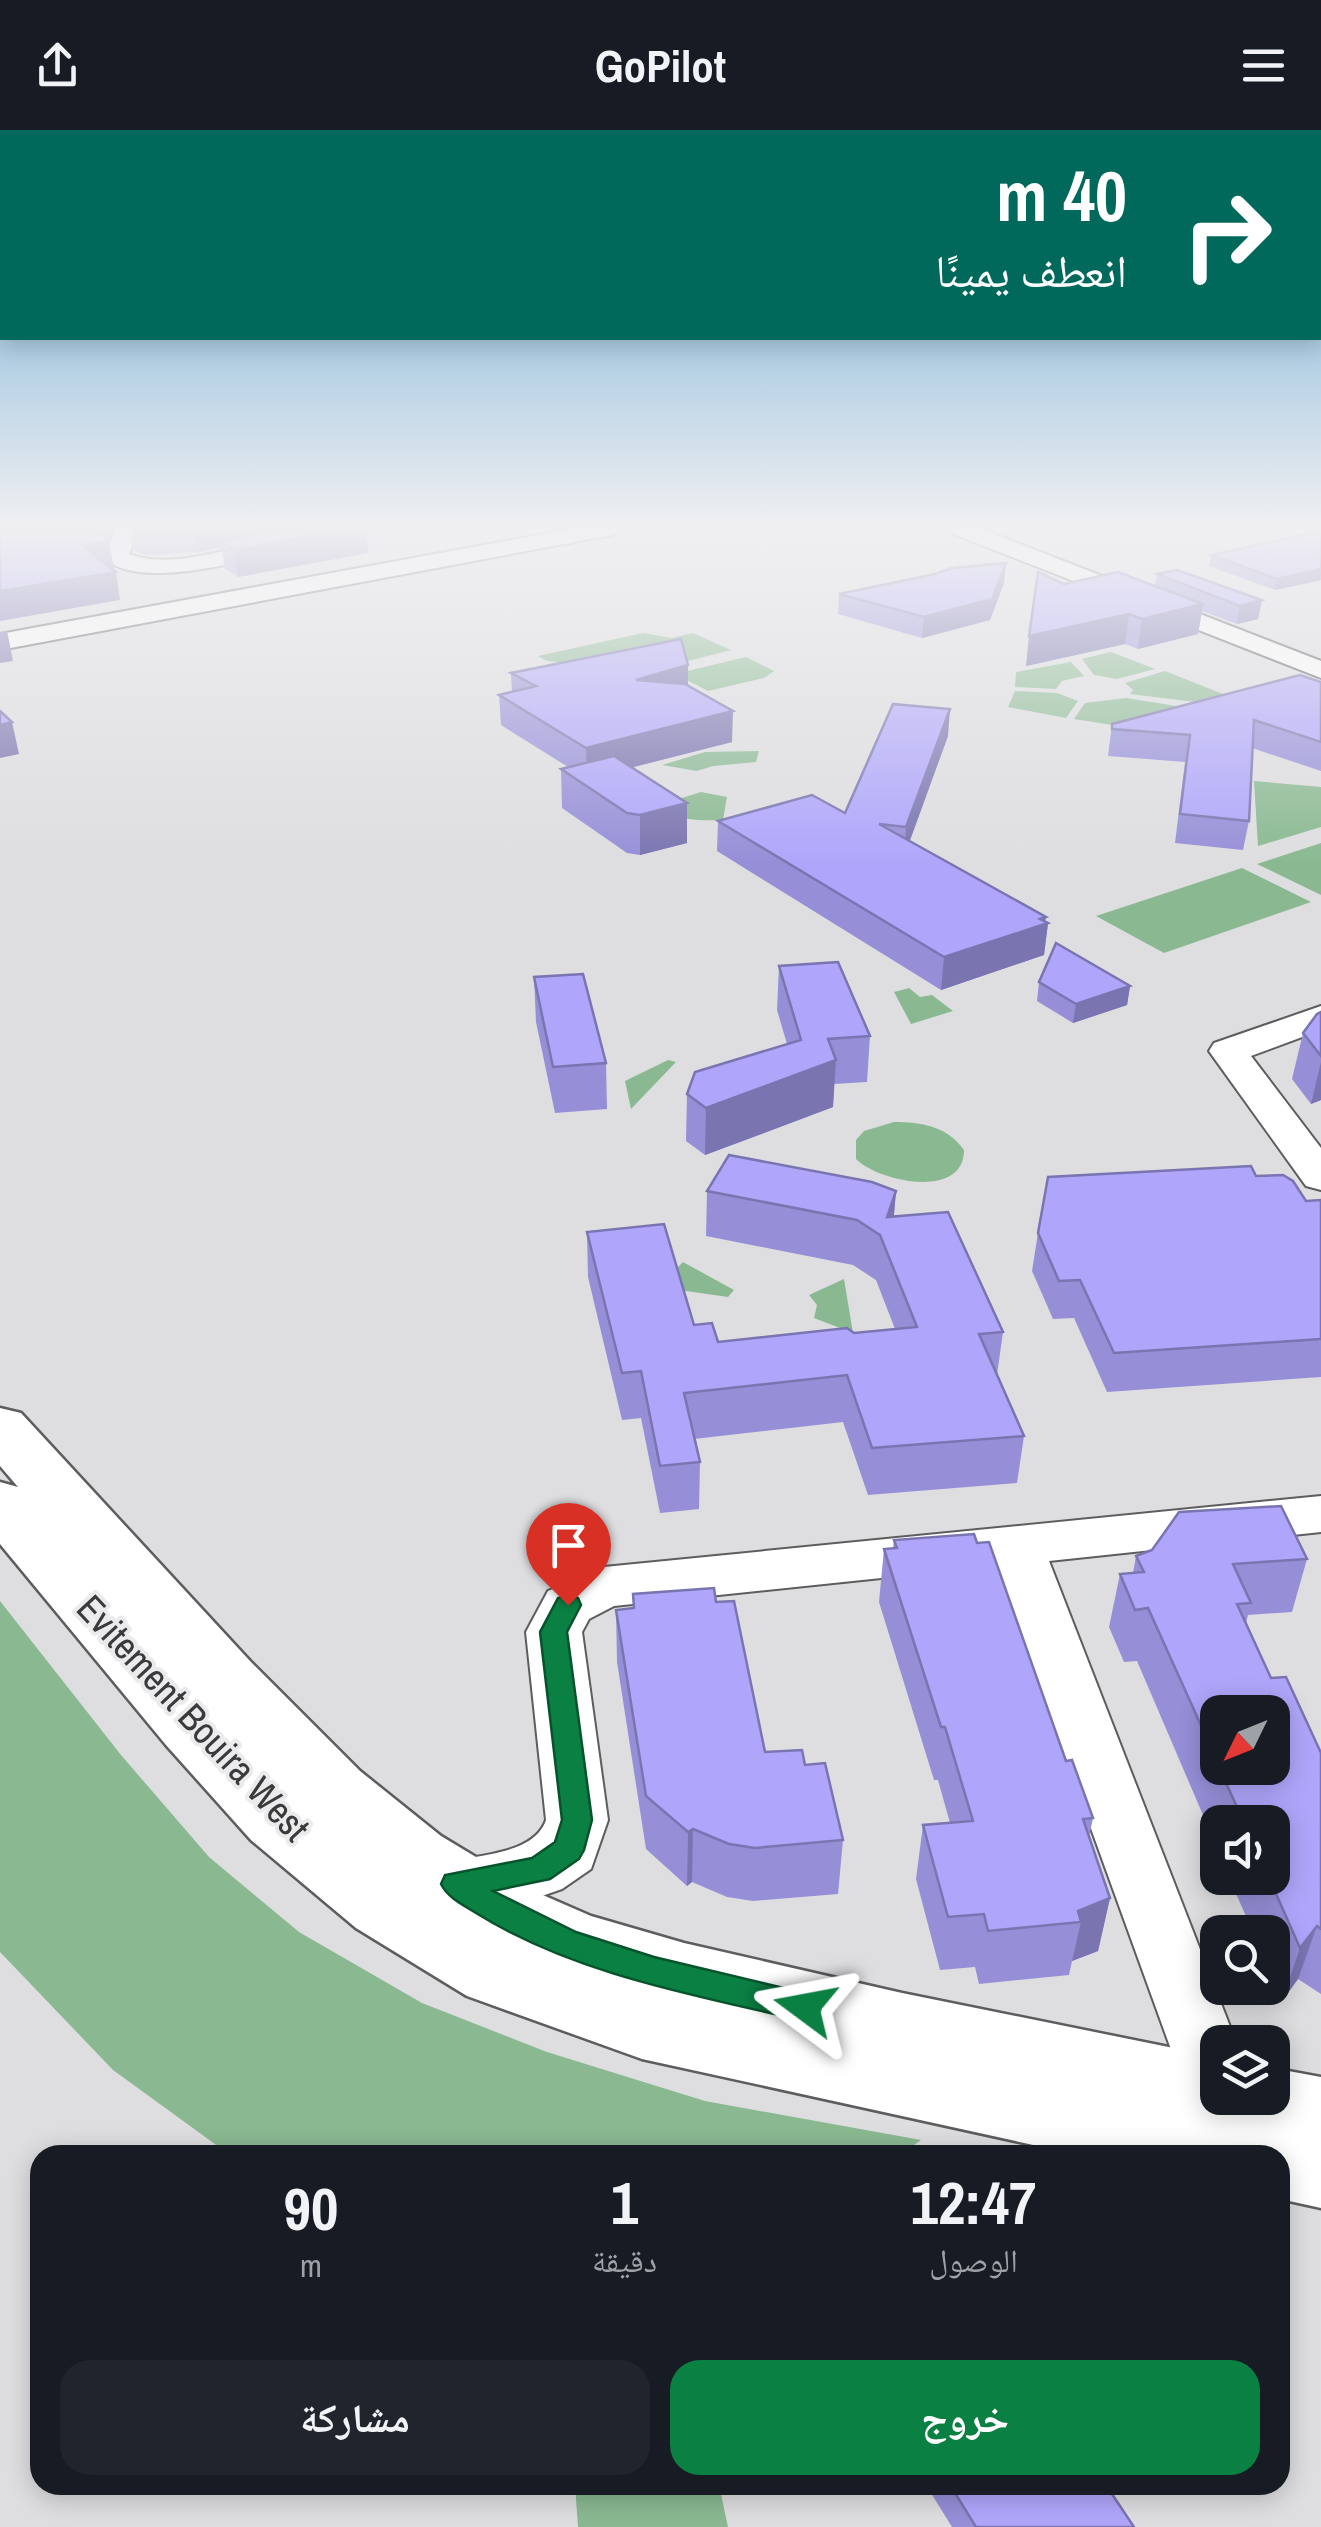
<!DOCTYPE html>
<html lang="ar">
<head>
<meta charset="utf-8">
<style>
	body { margin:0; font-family:"Archivo Narrow","Noto Naskh Arabic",sans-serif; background:#20242c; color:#f1f3f6; direction:rtl; height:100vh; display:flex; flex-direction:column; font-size:38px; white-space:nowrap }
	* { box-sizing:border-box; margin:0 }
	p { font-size:32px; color:#9ea1a6 }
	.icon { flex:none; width:55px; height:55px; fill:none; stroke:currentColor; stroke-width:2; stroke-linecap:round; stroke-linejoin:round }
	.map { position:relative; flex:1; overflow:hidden; direction:ltr }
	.sheet { position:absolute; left:30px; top:2015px; width:1260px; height:350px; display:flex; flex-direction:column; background:#171b24; border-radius:30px; box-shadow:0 5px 25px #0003; direction:rtl }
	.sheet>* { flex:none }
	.guide { position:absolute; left:0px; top:0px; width:1322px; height:210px; box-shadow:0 5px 25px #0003; direction:rtl; background:#00695c; color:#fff; overflow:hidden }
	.needle { width:65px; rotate:227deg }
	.tools { position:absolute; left:1200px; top:1565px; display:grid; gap:20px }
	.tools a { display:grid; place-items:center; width:90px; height:90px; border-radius:20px; background:#171b24; box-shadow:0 5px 25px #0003; font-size:50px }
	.pin { position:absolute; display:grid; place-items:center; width:85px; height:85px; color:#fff; margin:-102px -42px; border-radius:50% 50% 50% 0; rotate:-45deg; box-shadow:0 0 10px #0007 }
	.pin .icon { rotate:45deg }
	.me { position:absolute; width:110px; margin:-55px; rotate:283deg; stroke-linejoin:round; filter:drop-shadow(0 0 8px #0008) }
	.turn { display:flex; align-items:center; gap:35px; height:210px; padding:0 30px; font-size:45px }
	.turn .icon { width:130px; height:130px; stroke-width:2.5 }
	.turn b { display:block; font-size:70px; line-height:85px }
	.eta { display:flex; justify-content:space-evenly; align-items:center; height:170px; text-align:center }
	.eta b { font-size:60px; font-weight:700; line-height:70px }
	.action { display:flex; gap:20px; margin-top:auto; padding:20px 30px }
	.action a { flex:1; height:115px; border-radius:30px; background:#0b8043; color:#fff; font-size:40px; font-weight:700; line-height:115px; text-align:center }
	.action a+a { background:#20242c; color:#f1f3f6 }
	header { display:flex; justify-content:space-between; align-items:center; height:130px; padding:0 30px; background:#171b24; font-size:45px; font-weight:700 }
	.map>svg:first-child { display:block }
	.green { fill:#8ab991 }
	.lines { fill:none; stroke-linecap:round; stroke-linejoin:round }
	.street-casing { stroke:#5d5d60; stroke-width:4 }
	.highway-casing { stroke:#5d5d60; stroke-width:5 }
	.street { fill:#fff; fill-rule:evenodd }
	.highway { fill:#fff; fill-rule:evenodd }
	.wall { fill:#968fd8; fill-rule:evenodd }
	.shaded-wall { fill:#7a74b0 }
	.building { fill:#afa6fb; stroke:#7a74b0; stroke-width:2.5 }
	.route { fill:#0b8043; stroke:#07532c; stroke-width:2.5 }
	.labels { text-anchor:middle; stroke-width:8; stroke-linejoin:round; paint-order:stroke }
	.near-street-label { font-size:38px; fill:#3a3a3b; stroke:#ebebee }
</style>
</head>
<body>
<header><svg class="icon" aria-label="menu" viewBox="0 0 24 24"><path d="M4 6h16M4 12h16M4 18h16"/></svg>GoPilot<svg class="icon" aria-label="share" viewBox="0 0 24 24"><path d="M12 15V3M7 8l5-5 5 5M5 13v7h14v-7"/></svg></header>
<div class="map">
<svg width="1321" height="2397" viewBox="0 0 1321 2397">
	<rect width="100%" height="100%" fill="#dedee1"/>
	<g class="green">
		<path d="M643,503l29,5 21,-5 38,17 -66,17 -47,1 -71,-7 -9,-5z"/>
		<path d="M1111,522l44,17 -38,10 -23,-4 -12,-16z"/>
		<path d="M746,527l28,14 -10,7 -56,13 -33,-17z"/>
		<path d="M1071,532l13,14 -22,5 -6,8 -41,-2 1,-15z"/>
		<path d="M1165,541l58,23 -28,8 -65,-8 3,-4 -8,-7z"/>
		<path d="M1015,561l42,2 21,8 -12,17 -58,-11z"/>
		<path d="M1126,568l57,9 -64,19 -45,-7 11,-16z"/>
		<path d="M759,621l-3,11 -43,4 -16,5 -35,-6 43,-13z"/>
		<path d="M1254,651l67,6v40l-63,19z"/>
		<path d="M701,662l26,5 -4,23c-26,1 -46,0 -70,-13z"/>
		<path d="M1321,713v52l-64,-31z"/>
		<path d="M1242,738l69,34 -147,51 -68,-37z"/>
		<path d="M909,858l11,9 12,-2 21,16 -42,13 -17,-32z"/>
		<path d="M668,930l8,2 -45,47 -6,-28z"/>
		<path d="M894,992c27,0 53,4 70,28 0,50 -85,32 -108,9v-19l8,-9z"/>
		<path d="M683,1132l51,28 -6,7 -49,-7 -5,-19z"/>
		<path d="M844,1149l9,54 -39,-15 3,-13 -8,-10z"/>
		<path d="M0,1471l121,154 88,102 90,75 123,71 125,49 158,49 216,39 -21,15h-670l-117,-85 -113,-118z"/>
		<path d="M575,2355h144l9,42h-150z"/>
	</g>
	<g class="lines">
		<g class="street-casing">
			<g id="street">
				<path d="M116,398h22l-9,26c41,16 101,-6 143,-14l12,7 -4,5c-39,10 -146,39 -176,5z"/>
				<path d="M576,398h47l-11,7 -612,115v-16z"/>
				<path d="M948,398h31l342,133v17l-370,-145z"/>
				<path d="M1321,876v24l-70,26 70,92v42l-15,-4 -97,-135 5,-8z"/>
				<path d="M1321,1366v36l-272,29 187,481h-18v56h31l-6,12 -25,10 -25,-10 -197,-544 -382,40 -25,13 -7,13 26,188 -17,49 -29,20 -23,8 -83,15 -23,-8 -9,-19 9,-19c34,-12 100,-8 113,-46l-20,-188 22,-41 56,-24z"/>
			</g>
		</g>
		<g class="highway-casing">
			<path id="highway" d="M0,1278l21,5 229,248 110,110 81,65 88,53 62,27 93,27 218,50 316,64v41h54v-30l49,9v131l-41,-9v-44h-201l-437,-96 -175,-63 -111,-68 -105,-88 -85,-95 -166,-201v-62l18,5 -18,-21z"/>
		</g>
		<use href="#street" class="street"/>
		<use href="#highway" class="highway"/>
	</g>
	<g class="wall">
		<path d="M130,398h260l-24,4 2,21 -130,24 -13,-8 -3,-22 -23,5 -53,3 -12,-4z"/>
		<path d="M1321,401v49l-46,10 -66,-24 2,-11z"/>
		<path d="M1006,433l-2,20 -14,37 -68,18 -84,-24 1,-20z"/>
		<path d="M1157,444l105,26 -4,19 -21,5 -35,-13 -4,23 -60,15 -13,-5 -99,22 38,-82 91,2z"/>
		<path d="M511,543l177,12 44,57 -100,25 55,36v40l-47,12 -13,-2 -65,-45 -1,-39 7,-2 -67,-42 -2,-30 13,-3z"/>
		<path d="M1321,552v89l-69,-23 -3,73 -6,29 -68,-7 10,-81 -77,-6 4,-32z"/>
		<path d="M948,606l-39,105 137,76 -1,5 3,1 -4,32 -103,35 -224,-139 1,-30 127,-8z"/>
		<path d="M779,836l91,70 -3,46 -33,2 -1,23 -128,48 -19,-14 1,-47 100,-50 -10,-34z"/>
		<path d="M534,847l72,86 1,46 -52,4 -19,-91z"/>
		<path d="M1039,852l91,4 -3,19 -54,18 -36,-22z"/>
		<path d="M1321,882v88l-10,4 -19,-25 11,-46z"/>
		<path d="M1256,1046l50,25 15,-1v177l-214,15 -33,-74 -21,1 -21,-48 6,-38z"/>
		<path d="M707,1061h189l-2,25 109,116 -6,43 27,61 -7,47 -149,12 -25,-73 -149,17 6,23 -1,47 -39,4 -19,-95 -19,2 -34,-143 -1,-45 107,93 24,17 136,-9 41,-4 -19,-49 -23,-15 -147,-29z"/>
		<path d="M894,1410l172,221 27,57 -4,19 21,61 -12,53 -26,10 -3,14 -90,9 -4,-17 -35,3 -24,-91 7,-54 27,-2 -12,-43h-4l-55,-178 5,-53 9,-1z"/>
		<path d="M1152,1420l155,9 -15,53 -44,3 -2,8 25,55 50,75v241l-23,-15 -16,22 -10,-23v-46h-19l-24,-54h43v-56h-54v28l-81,-189 -13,1 -15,-35 11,-53 13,-1 3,-17zM1218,1582l54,56h-54z"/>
		<path d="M633,1464l83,8 49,150 40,13 38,75 -5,54 -85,7 -26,-4 -35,-15 -5,4 -41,-37 -29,-187 -1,-52 17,-2z"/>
		<path d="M926,2355h180l28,42h-182z"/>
	</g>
	<g class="shaded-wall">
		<path d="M97,398h16l-6,13h2l5,27 -27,5 -5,-28z"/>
		<path d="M196,398h74l1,8 -50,6 1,5 -23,5z"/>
		<path d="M337,398h53l-24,4 2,21 -130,24 -4,-27z"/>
		<path d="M1006,433l-2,20 -14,37 -68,18 2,-21z"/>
		<path d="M1321,439v11l-46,10 2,-11z"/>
		<path d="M116,442l4,28 -120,21v-30z"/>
		<path d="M1262,470l-4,19 -21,5 3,-18z"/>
		<path d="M1203,474l-5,30 -60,15 4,-30z"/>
		<path d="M1129,484l-4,30 -99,22 3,-30z"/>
		<path d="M7,501l6,30 -13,2v-31z"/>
		<path d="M688,535v29l-52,-14z"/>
		<path d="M950,579l-2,27 -44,121 2,-30z"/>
		<path d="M733,581l-1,31 -145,37 -1,-31z"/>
		<path d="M12,592l7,32 -19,4v-33z"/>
		<path d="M687,673v40l-47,12v-40z"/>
		<path d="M1046,787l-2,7 4,-1 -4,32 -103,35 3,-33z"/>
		<path d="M1130,856l-3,19 -54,18 3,-19z"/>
		<path d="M836,930l-3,47 -128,48 1,-47z"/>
		<path d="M1321,932v38l-10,4z"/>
		<path d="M896,1061l-4,44 -5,-18z"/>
		<path d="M693,1699l-1,53 -5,4 1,-54z"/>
		<path d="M1110,1768l-12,53 -26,10 9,-39 -3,-11z"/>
		<path d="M1317,1796l-19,53 -16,22 18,-53z"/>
	</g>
	<g class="building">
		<path d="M0,398h97l-1,3 13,10 -27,4 34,27 -116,19z"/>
		<path d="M278,398h77l-121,22 -13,-8z"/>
		<path d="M1321,401v38l-44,10 -66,-24z"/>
		<path d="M1006,433l-14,36 -68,18 -85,-23 96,-20 17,-6z"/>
		<path d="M1177,440l85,30 -22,6 -83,-32z"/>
		<path d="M1038,442l26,12 54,-12 85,32 -61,15 -13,-5 -100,22z"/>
		<path d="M681,509l7,26 -52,15 49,4 48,27 -147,37 -87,-53 37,-9 -25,-13z"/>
		<path d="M1300,545l21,7v60l-67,-22 -5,101 -69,-7 10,-79 -78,-6v-5z"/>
		<path d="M893,574l57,5 -44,118 -27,-3 167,93 -6,2 8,4 -104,34 -226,-136 94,-26 33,18z"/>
		<path d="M0,581l12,11 -12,3z"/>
		<path d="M614,626l73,47 -47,12 -13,-2 -66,-44z"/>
		<path d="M1056,813l74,43 -54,18 -37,-22z"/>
		<path d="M838,832l32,74 -42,3 8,21 -130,48 -19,-14 8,-22 106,-32 -22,-74z"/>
		<path d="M583,844l23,89 -53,4 -19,-90z"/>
		<path d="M1321,882v44l-18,-23 14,-19z"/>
		<path d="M729,1025l143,27 24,9 -9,26 61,-5 55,120 -24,2 45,102 -152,12 -25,-73 -163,18 16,69 -40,4 -19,-95 -19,2 -35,-141 77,-8 30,101 18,-2 6,19 129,-14 7,5 63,-6 -37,-92 -23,-15 -150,-29z"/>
		<path d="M1251,1036l5,10 27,-1 10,6 13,20 15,-1v139l-207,14 -34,-73 -21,1 -21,-48 10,-56z"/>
		<path d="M1281,1376l26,53 -74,5 18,39 -14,1 34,74 15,-1 35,76v176l-4,-3 -17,22 -31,-70h3v-56h-28l-25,-54h53v-56h-54v51l-70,-155 -13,2 -15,-36 24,-2 -8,-16 16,-6 27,-38z"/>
		<path d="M974,1404l3,9 12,-1 77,219 6,-1 21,58 -10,1 27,79 -32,13 3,11 -93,9 -4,-17 -36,3 -25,-92 50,-4 -28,-94h-4l-57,-178 13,-1 -3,-8z"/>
		<path d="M714,1458l2,14 18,-1 31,151 37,-2 3,15 20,-2 18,77 -88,8 -26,-4 -36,-15 -5,3 -42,-36 -30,-186 18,-2 -1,-14z"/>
		<path d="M950,2355h156l28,42h-158z"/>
	</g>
	<linearGradient id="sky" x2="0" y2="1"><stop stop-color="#61a4d1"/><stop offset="0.54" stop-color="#f0f0f2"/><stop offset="1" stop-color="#f0f0f2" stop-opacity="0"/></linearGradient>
	<rect width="1321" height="733" fill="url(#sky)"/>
	<path class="route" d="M568,1465l10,3 3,7 -14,27 25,188 -8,30 -5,9 -29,20 -57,12 83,41 78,25 163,39 4,11 -4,10 -12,4c-111,-26 -231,-47 -329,-108 -13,-8 -28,-15 -35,-29l4,-9 87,-17 23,-16 7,-22 -22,-188 18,-34z"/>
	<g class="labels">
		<g class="near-street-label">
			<text transform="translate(193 1588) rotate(47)" y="13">Evitement Bouira West</text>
		</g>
	</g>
</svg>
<div class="tools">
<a><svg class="needle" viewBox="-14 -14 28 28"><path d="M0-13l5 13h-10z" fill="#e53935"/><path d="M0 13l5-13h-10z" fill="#9ea1a6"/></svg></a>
<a><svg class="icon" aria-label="sound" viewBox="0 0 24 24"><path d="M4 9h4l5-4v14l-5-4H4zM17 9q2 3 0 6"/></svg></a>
<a><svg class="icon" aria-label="search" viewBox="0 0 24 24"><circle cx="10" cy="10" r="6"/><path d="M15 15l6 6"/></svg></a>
<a><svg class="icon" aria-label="layers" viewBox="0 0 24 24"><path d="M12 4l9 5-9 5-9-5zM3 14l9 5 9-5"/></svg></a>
</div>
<div class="pin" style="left:568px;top:1475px;background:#d93025"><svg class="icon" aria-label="arrive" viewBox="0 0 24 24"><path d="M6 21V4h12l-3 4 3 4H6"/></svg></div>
<svg class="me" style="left:805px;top:1877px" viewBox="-20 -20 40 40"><path d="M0-17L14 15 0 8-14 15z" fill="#0b8043" stroke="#fff" stroke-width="4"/></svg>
<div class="guide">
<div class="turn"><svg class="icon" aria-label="right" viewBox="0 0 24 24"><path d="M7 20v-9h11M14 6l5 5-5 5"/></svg><div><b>40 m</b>انعطف يمينًا</div></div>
</div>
<section class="sheet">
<div class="eta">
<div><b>12:47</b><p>الوصول</p></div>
<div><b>1</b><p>دقيقة</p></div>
<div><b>90</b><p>m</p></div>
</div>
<div class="action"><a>خروج</a><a>مشاركة</a></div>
</section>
</div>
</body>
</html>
